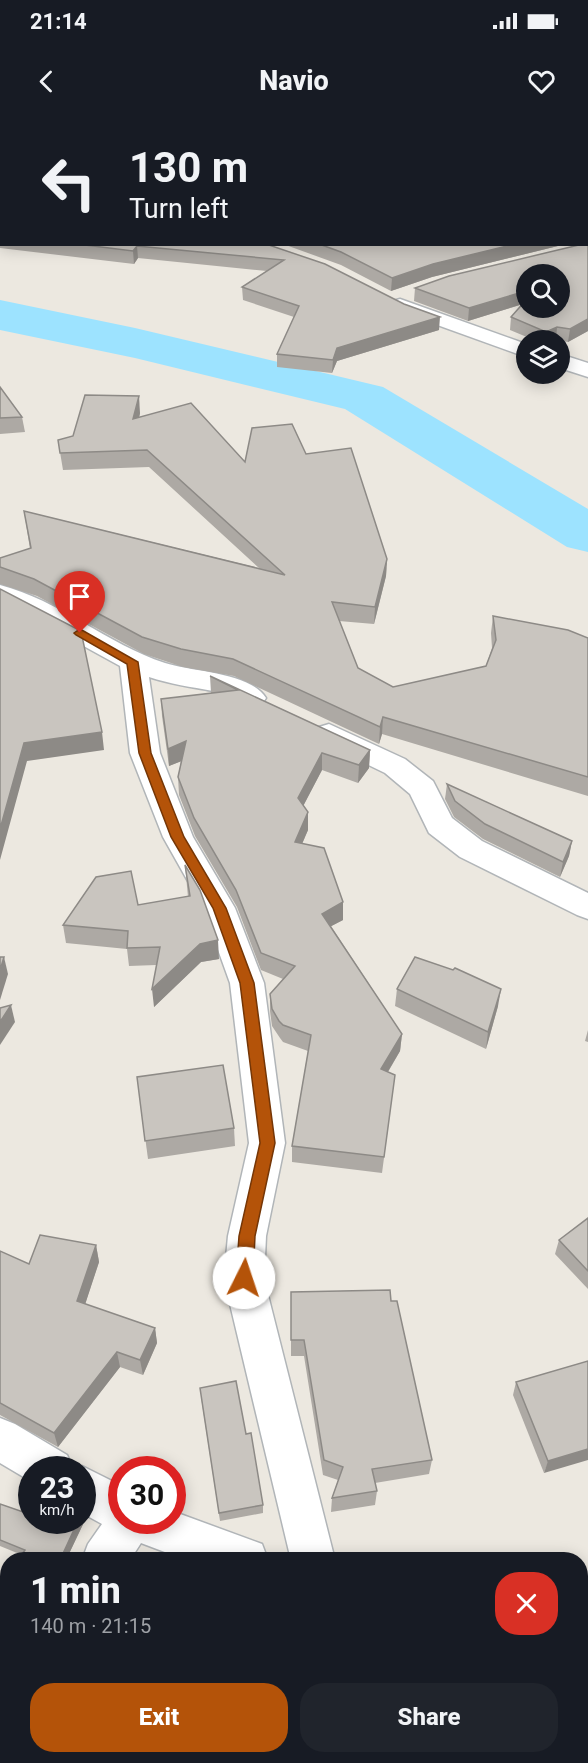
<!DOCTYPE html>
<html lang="en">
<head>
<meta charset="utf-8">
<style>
	body { margin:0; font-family:Roboto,sans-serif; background:#20242c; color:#f1f3f6; height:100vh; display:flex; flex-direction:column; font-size:22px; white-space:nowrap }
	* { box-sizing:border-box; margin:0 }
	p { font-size:20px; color:#9ea1a6 }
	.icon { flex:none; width:33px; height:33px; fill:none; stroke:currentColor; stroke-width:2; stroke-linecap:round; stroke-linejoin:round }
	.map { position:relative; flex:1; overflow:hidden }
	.details { position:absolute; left:0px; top:1432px; width:588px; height:212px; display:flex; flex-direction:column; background:#171b24; border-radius:24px 24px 0 0; box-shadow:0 3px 15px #0003 }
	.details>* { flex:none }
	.banner { position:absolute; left:0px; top:0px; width:588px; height:126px; box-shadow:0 3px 15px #0003; background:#171b24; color:#f1f3f6; overflow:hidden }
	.fabs { position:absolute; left:516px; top:144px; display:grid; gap:12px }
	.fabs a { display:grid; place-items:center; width:54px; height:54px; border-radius:50%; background:#171b24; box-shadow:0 3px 15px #0003; font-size:30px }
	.speed { position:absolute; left:18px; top:1336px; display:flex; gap:12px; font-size:30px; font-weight:700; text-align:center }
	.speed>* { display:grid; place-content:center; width:78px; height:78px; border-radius:50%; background:#171b24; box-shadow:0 3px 15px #0003; line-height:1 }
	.speed small { font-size:15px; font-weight:400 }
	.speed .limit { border:9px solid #d22; background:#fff; color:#111 }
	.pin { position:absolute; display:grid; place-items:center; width:51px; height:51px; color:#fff; margin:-62px -26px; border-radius:50% 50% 50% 0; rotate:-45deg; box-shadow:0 0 6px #0007 }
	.pin .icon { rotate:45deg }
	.me { position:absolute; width:66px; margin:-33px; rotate:4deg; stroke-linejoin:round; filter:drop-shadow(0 0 4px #0008) }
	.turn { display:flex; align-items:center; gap:21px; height:126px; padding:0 30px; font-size:27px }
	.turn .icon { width:78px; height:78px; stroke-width:2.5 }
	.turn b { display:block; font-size:42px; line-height:51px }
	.round { display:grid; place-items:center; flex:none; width:63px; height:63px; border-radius:24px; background:#20242c }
	.headline { display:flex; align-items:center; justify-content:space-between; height:102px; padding:0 30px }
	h1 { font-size:36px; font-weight:800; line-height:45px }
	.button { display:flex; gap:12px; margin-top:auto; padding:12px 30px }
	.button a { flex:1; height:69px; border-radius:24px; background:#b45309; color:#fff; font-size:24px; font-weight:800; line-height:69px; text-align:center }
	.button a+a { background:#20242c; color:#f1f3f6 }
	.status { display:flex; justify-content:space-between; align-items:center; height:42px; padding:0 30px; background:#171b24; direction:ltr }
	.status svg { height:16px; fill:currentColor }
	header { display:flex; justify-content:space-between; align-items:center; height:78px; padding:0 30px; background:#171b24; font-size:27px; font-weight:800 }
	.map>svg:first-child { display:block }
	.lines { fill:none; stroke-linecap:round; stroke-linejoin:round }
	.river { fill:#9de3ff; fill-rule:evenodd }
	.minor-casing { stroke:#b1b5b8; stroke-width:3 }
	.minor { fill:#fff; fill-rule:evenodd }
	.wall { fill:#ada9a4 }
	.shaded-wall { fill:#8d8a86 }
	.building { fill:#c9c5bf; stroke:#8d8a86; stroke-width:1.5 }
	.route { fill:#b45309; stroke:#753606; stroke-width:1.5 }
</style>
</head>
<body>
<div class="status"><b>21:14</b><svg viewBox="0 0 49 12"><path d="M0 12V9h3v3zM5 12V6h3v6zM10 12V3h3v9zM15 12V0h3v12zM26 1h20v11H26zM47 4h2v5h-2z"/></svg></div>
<header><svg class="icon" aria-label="back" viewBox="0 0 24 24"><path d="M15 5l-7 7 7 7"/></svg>Navio<svg class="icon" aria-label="heart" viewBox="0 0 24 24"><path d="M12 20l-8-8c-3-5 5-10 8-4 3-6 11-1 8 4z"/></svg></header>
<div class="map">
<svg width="588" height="1643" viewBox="0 0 588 1643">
	<rect width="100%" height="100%" fill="#ece8e0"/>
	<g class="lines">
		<path class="river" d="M0,180l135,28 248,59 205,122v43l-21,-5 -222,-138 -210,-51 -135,-28z"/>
		<g class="minor-casing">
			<g id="minor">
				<rect x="101" y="0" width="18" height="2"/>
				<rect x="586" y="36" width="2" height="10"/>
				<rect x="0" y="75" width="2" height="12"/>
				<path d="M400,179l126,45v13l-133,-48 -3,-4 3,-4z"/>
				<path d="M560,234l28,9v14l-28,-9z"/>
				<path d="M0,465c59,15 107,59 165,78 27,9 85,9 101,35l-4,6c-20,6 -30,-9 -49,-13 -22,-4 -43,-7 -64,-14l11,76 33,84 42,71 29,75 21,160 -19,93 -2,43 71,281h-44l-67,-281 4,-43 21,-93 -19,-160 -27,-75 -40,-71 -33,-84 -10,-87 -102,-56 -18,-8z"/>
				<path d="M329,604l76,35 28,22 19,37 30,23 106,52v26l-11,-4 -117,-58 -31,-24 -19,-39 -25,-21 -66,-32 -5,-7 5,-7z"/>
				<path d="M0,1298l15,6 52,31 7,15 8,-4 40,20v35h50v-10l90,33 6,16h-82l-45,-17 -11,17h-48l6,-16 14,-20 -20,-11v-43h-50v12l-32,-19z"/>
				<path d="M588,1514v48l-8,3v-48z"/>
				<rect x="31" y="1636" width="48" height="7"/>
				<path d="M487,1636h48l2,7h-48z"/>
			</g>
		</g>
		<use href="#minor" class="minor"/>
	</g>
	<g class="wall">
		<path d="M2,12v61h-2v-60z"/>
		<path d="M0,82h2v42h264l173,86 -102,31 -5,12 -55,-6v-13l17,-37 -51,-17 -1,-13 25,-16 -129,-13 -4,6 -134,-16z"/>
		<path d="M588,123v88l-20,11 -12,-2h-22l-24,-10 1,-13 12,-13 -55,17 -54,-20 1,-13z"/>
		<path d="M283,124h283l-134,33 -41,14 -50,-26z"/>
		<path d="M0,267l22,30 3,15 -25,2z"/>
		<path d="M140,293l-1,5 106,44 61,-8 81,105 -1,17 -12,48 -35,-3 19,47 35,19 93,-21 6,-18 -1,-15 2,-17 95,22v158l-206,-62 -3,10 -145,-68 -51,-9 -39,-13 -107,-58 -37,-12v-26l30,-9 -6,-38 235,57 -110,-101 -86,3 -5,-30 15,-4z"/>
		<path d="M210,556l160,74 -1,18 -11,15 -36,-13 -19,36 5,6v18l-6,14 41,76 -12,6 71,108 -2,17 -12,21 7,3 -13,98 -90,-11v-16l16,-95 -25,-9 -3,-4 -8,-12 -2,-15v-17l13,-15 -22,-9 -24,-63 -42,-71 -16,-41 -1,-18 3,-16 -12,5 -7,-50 -1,-17 50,-6z"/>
		<path d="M447,664l125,57 -3,15 -9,21 -77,-38 -29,-22 -9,-18z"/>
		<path d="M185,745l34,94 -18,3 -47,45 2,-42 -27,1 -2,-17 -61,-6 -3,-18 75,-20 50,-8z"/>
		<path d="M397,869l101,17 -12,43 -91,-43z"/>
		<path d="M588,910v12l-3,-1z"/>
		<path d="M137,957l97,51 1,18 -87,13z"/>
		<path d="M588,1098v71l-33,-35 4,-14z"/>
		<path d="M96,1125l3,17 -14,42 70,24 2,15 -14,32 -23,-8 -62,80 -58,-32v-164l29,13z"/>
		<path d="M291,1172l100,9 41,159 -3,14 -54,9 2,8 -2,14 -44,7 1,-14 6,-18 -15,-5 -19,-119h-13z"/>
		<path d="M588,1241l-44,112 -31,-78 3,-13z"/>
		<path d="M201,1277l45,37 17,71v8l-43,8z"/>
		<path d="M0,1384l32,11v6h50v-12l1,1 3,8 -20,42h-48l4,-5 -22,-9z"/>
		<path d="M8,1457v64l-8,-3v-45z"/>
		<path d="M248,1636h41l-2,6 -39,-5z"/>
		<path d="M443,1636h46l4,7h-49z"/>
	</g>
	<g class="shaded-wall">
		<path d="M586,107h2v8l-1,4h-1z"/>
		<path d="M515,124h51l-134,33 -41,14 1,-13 41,-14z"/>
		<path d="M137,126l1,12 -4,6 -1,-13z"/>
		<path d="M526,171v12l-58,18 1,-13z"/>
		<path d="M440,197l-1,13 -102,31 -5,12 1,-13 4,-12z"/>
		<path d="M588,199v12l-20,11 2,-13z"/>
		<path d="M557,207l-1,13h-11l1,-8z"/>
		<path d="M139,276l1,17 -5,23 -2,-17z"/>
		<path d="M387,439l-1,17 -12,48 1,-17z"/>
		<path d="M383,597l-1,17 -3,10 1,-17z"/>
		<path d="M102,612l2,18 -77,11 -27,99v-31l24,-86z"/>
		<path d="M186,621l1,18 -18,7 -1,-17z"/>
		<path d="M370,630l-1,18 -11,15 1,-18z"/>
		<path d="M322,633v17l-24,46v-18z"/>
		<path d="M308,692v18l-13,30v-18z"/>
		<path d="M572,721l-3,15 -9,21 3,-15z"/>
		<path d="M343,782v18l-21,11v-17z"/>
		<path d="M218,820l1,19 -18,3 -47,45 -2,-18 48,-45z"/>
		<path d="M4,837l4,17 -8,26v-30z"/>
		<path d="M501,869l-3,17 -12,43 2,-17z"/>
		<path d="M11,885l4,17 -15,23v-23z"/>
		<path d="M402,914l-2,17 -20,34 1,-16z"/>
		<path d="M96,1125l3,17 -18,55 -4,-16z"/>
		<path d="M155,1208l2,15 -14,32 -3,-15z"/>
		<path d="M117,1232l3,15 -62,80 -4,-14z"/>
		<path d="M588,1329v11l-44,13 4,-12z"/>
		<path d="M83,1390l3,8 -20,42h-6l18,-39h4z"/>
	</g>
	<g class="building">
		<rect x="18" y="0" width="85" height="2"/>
		<path d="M202,0h277l2,2h-283z"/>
		<path d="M2,12v49h-2v-48z"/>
		<rect x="586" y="43" width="2" height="64"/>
		<path d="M0,82h2v34l-2,-1z"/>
		<path d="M588,123v76l-18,10 -13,-2 -11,5 -35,-15 15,-17v8h34v-34h-34v17l-57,17 -54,-20 34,-12 134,-32h3z"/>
		<path d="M77,124h189l59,20 79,40 36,13 -103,31 -4,12 -56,-6 22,-48 -57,-19 42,-27 -147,-14 -4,5z"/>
		<path d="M319,124h196l-82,20 -41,14 -51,-26z"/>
		<path d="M0,267l22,30 -22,1z"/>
		<path d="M85,275l54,1 -6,23 58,-16 54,59 7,-34 40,-4 14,30 45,-6 36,111 -12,48 -43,-5 26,66 35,19 93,-21 10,-26 -3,-24 75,14 20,8v139l-205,-60 -3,10 -147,-68 -52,-10 -39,-12 -108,-58 -34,-12v-9l31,-10 -7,-37 261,64 -138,-125 -87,3 -2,-13 15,-4z"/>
		<path d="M0,469l81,42 21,101 -78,11 -24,86z"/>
		<path d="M210,556l160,74 -11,15 -37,-12 -24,45 10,14 -13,30 29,6 19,54 -21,12 80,120 -21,35 14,6 -11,82 -92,-11 19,-111 -28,-10 -4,-4 -7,-12 -2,-15 25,-28 -34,-13 -25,-63 -42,-72 -16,-41 8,-36 -18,8 -7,-50 77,-9z"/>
		<path d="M447,664l125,57 -9,21 -78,-38 -30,-23z"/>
		<path d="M185,745l15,25 18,50 -18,4 -48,45 8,-42 -33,1 1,-17 -65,-6 33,-48 35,-6 7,34 52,-9z"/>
		<path d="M0,837h4l-4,13z"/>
		<path d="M415,837l38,13 2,-2 46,21 -13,43 -91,-43z"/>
		<path d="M11,885l-11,17v-14z"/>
		<path d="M223,945l11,63 -89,13 -8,-64z"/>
		<path d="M588,1098v53l-29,-31z"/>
		<path d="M40,1115l56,10 -19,56 78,27 -15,32 -23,-8 -63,81 -54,-30v-152l29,13z"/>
		<path d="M390,1170l1,11h6l35,159 -60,9 5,22 -45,7 11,-31 -19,-7 -20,-120h-13v-48z"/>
		<path d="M588,1241v88l-40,12 -32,-79z"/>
		<path d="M236,1261l10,53 5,-1 12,72 -44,8 -19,-125z"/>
		<path d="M0,1384l32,11v6h46l-18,39h-42l7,-10 -25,-10z"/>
		<path d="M8,1457v59l-8,-3v-40z"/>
		<path d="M588,1631v12h-15z"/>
		<path d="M121,1636h18l24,5v2h-44z"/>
		<path d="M445,1636h44v2l4,2v3h-47z"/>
	</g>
	<path class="route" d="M80,509l58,33 13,91 33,84 42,71 28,75 21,160 -20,93 -2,42 -3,6 -6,2 -5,-2 -3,-6 3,-42 21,-93 -20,-160 -27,-75 -42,-71 -32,-84 -12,-89 -51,-29 -2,-2z"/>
</svg>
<div class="fabs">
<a><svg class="icon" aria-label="search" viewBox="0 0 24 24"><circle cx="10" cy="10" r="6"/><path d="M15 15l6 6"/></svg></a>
<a><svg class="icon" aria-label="layers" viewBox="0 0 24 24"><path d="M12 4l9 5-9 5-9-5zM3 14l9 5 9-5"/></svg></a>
</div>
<div class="speed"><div>23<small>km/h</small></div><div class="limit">30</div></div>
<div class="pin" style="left:80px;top:513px;background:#d93025"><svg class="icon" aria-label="arrive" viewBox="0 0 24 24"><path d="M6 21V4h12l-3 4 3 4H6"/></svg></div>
<svg class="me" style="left:244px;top:1158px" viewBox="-20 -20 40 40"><circle r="19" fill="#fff"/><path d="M0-13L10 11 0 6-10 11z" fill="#b45309"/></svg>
<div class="banner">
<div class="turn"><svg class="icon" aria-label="left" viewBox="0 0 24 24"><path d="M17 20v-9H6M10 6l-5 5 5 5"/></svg><div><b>130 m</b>Turn left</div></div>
</div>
<section class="details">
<div class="headline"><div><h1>1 min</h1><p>140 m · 21:15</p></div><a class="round" style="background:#d93025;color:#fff"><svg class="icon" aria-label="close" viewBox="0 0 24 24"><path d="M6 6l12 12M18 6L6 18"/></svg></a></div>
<div class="button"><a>Exit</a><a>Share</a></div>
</section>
</div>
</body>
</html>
